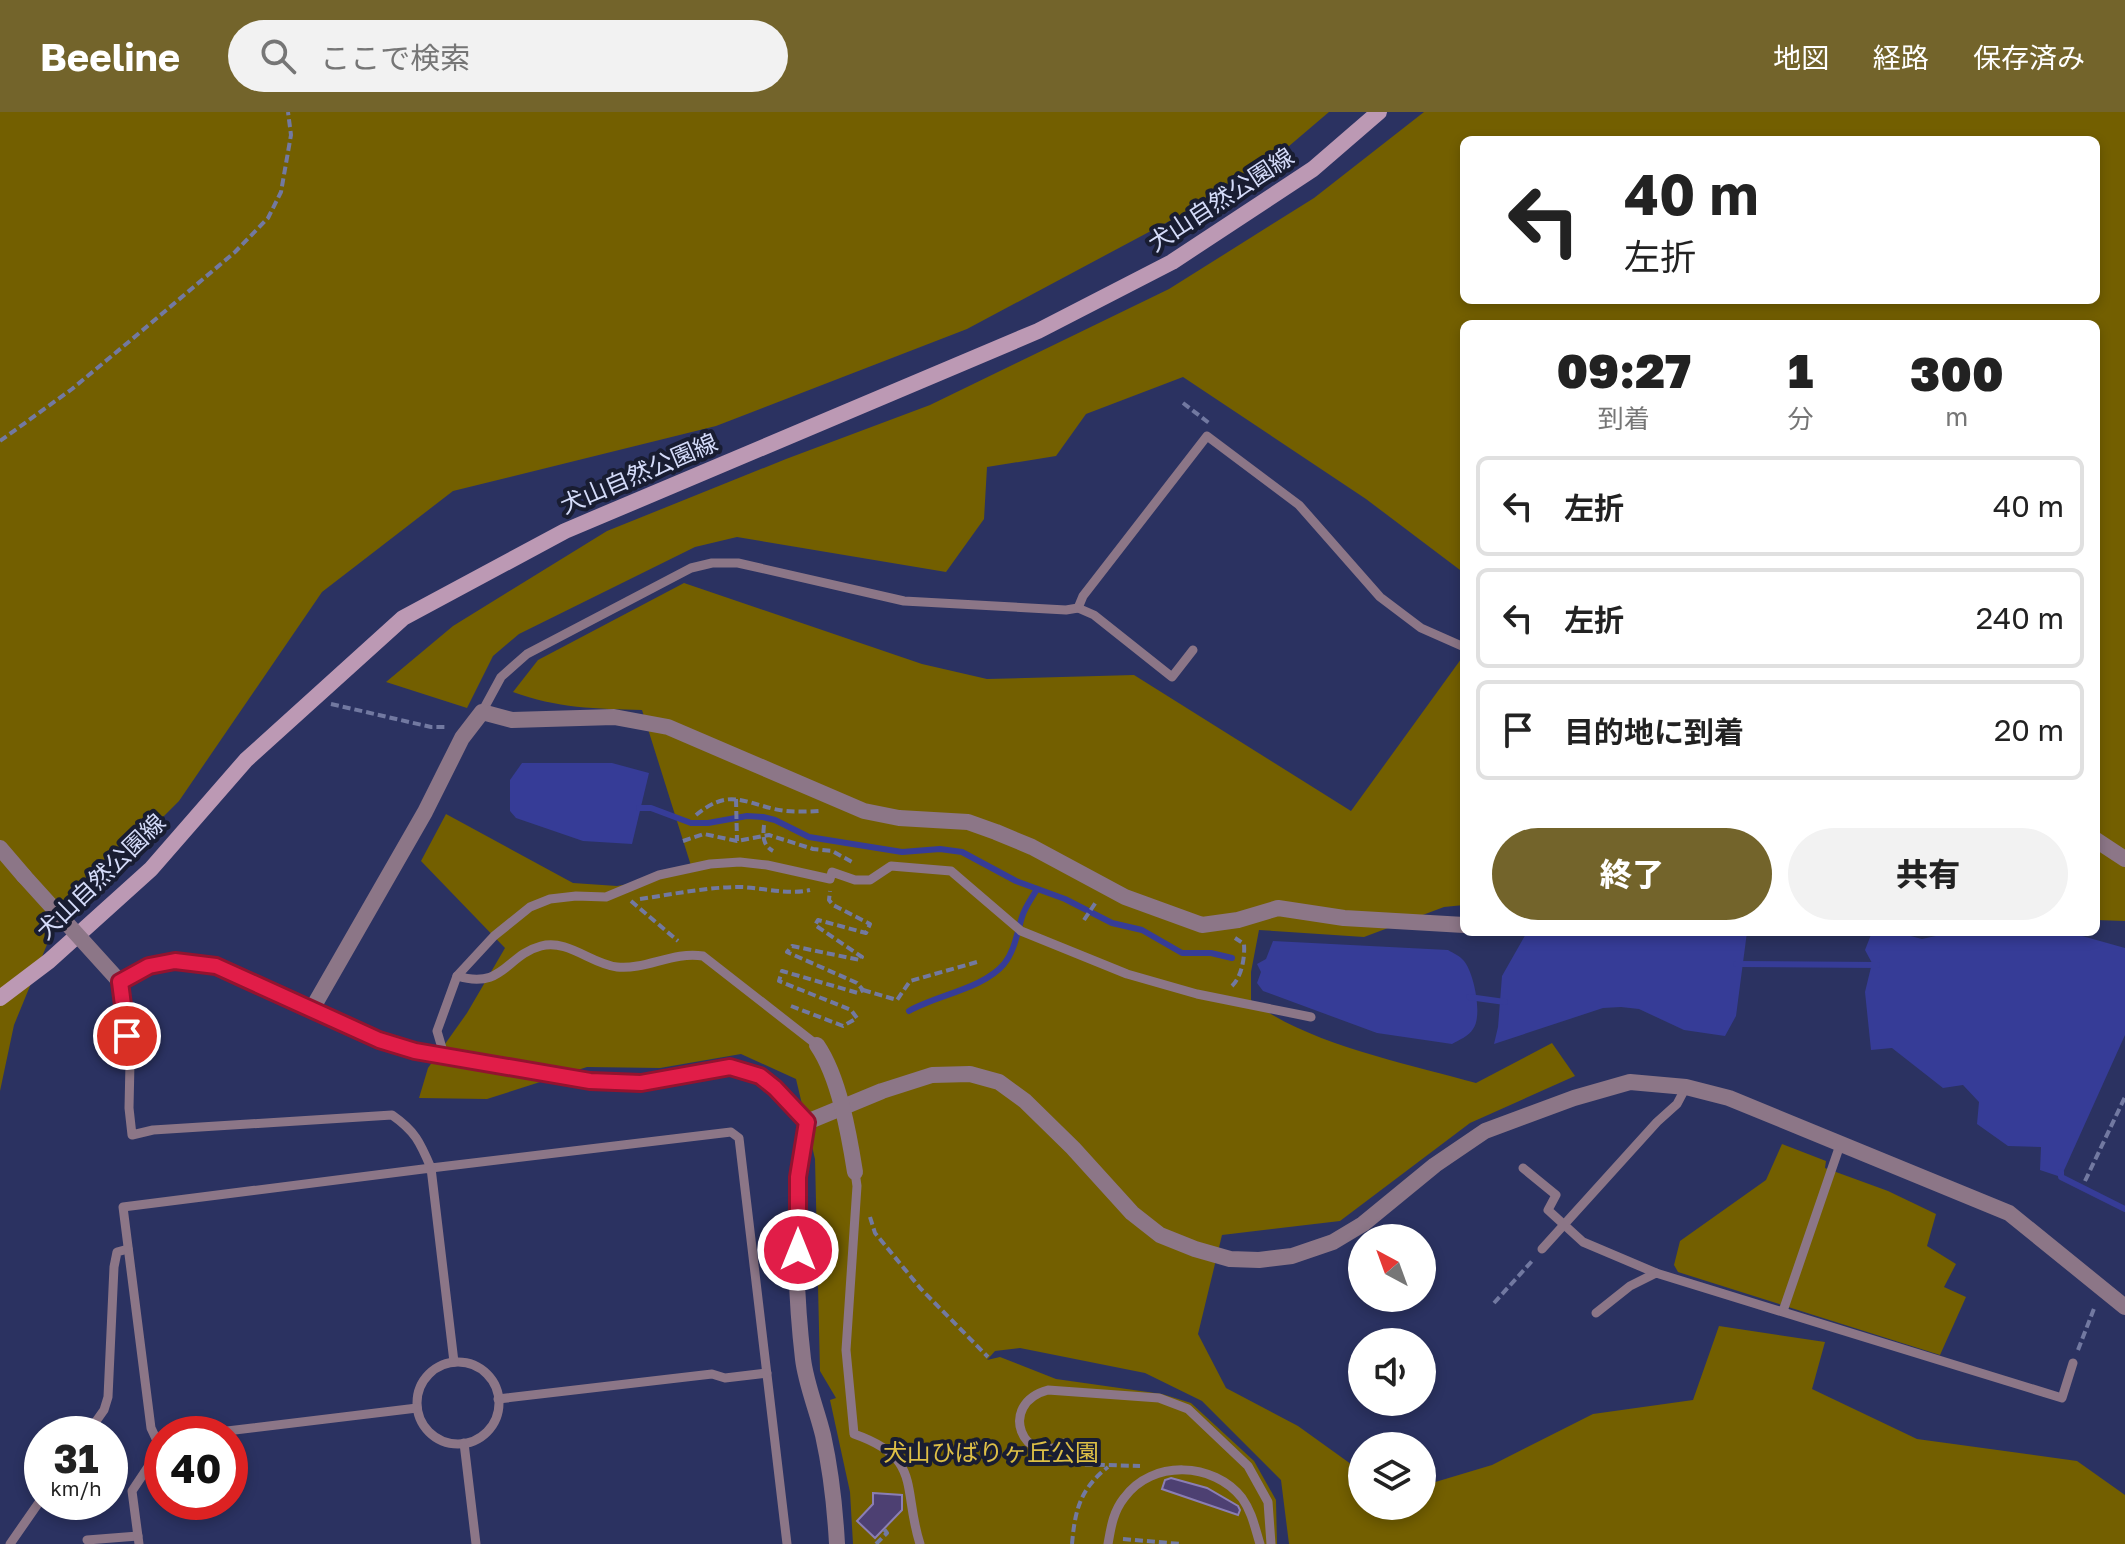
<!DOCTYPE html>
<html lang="ja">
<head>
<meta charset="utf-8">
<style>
	body { margin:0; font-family:"Golos Text","Noto Sans JP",sans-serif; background:#f2f2f2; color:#222; height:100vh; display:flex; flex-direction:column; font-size:30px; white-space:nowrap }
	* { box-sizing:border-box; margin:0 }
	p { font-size:26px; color:#767676 }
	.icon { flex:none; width:44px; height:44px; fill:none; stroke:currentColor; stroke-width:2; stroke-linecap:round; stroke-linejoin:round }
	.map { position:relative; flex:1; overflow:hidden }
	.sheet { position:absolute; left:1460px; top:208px; width:640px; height:616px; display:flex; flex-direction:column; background:#fff; border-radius:12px; box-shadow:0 4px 12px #0003 }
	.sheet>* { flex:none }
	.guide { position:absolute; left:1460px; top:24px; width:640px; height:168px; border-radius:12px; box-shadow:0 4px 12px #0003; background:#fff; color:#222; overflow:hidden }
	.needle { width:52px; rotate:319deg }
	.tools { position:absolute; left:1348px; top:1112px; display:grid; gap:16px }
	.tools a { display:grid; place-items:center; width:88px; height:88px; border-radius:50%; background:#fff; box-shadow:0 4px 12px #0003; font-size:40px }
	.speed { position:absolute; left:24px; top:1304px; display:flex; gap:16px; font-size:40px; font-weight:700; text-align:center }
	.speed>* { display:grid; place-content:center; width:104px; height:104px; border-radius:50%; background:#fff; box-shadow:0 4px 12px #0003; line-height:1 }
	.speed small { font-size:20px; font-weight:400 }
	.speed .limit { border:12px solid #d22; background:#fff; color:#111 }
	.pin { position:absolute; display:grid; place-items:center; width:68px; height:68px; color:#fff; margin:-34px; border:4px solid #fff; border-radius:50%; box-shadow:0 2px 8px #0007 }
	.me { position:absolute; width:88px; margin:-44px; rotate:0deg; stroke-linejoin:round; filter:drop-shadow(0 0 6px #0008) }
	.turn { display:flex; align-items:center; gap:28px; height:168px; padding:0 32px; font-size:36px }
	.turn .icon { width:104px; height:104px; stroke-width:2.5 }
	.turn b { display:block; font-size:56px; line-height:68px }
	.eta { display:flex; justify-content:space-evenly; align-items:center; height:136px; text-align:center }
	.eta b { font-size:48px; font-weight:800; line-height:56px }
	.button { display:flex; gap:16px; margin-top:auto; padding:16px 32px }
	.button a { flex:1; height:92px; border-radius:48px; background:#73642b; color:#fff; font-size:32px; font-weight:800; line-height:92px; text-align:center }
	.button a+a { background:#f2f2f2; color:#222 }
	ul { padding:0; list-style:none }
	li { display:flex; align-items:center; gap:24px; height:100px; margin:0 16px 12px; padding:0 16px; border:4px solid #e0e0e0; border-radius:12px }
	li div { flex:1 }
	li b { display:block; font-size:30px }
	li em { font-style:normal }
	header { display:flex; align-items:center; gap:48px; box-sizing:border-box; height:112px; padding:0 40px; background:#73642b; color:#fff }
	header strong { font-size:38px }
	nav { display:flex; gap:44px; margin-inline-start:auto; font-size:28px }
	.search { width:560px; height:72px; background:#f2f2f2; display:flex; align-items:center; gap:20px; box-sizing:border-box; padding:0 28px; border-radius:44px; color:#767676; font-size:30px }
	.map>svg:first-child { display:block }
	.green { fill:#735f00; fill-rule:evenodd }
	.water { fill:#363c97 }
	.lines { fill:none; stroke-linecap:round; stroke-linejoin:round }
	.stream { stroke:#363c97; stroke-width:6 }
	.building { fill:#4d4072; stroke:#8b7eb4; stroke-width:2 }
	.path { stroke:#7279a1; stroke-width:4; stroke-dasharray:8 4; stroke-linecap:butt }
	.service { stroke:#8c7687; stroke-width:9 }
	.minor { stroke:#8c7687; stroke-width:16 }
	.tertiary { stroke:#8c7687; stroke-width:16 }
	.secondary { stroke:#bc99b4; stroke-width:16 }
	.minor-bridge { stroke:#8c7687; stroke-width:16 }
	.route-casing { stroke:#92132f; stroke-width:20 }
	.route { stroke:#e11d48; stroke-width:14 }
	.labels { text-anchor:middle; stroke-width:8; stroke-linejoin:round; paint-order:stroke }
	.street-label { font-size:24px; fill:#d4dbf9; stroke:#191d32 }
	.park-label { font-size:24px; fill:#dec046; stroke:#191d32 }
</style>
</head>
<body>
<header>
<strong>Beeline</strong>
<div class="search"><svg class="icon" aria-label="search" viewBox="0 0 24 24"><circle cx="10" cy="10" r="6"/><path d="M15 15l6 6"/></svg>ここで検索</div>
<nav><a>地図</a><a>経路</a><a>保存済み</a></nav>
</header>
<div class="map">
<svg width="2125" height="1432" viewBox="0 0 2125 1432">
	<rect width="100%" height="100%" fill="#2b3261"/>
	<g class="green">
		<path d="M0,0h1329l-75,64 -287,153 -251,97 -263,65 -131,101 -143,209 -124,124 -41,100 -14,66z"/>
		<path d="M1424,0h701v809l-29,-1v-596h-632v249l-98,-74 -183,-122 -97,37 -30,42 -69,11 -3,52 -38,53 -209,-35 -42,10 -176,87 -26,22 -26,52 -81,-26 67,-56 154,-95 179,-72 144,-54 239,-116 145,-91zM1464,28h632v160h-632z"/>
		<path d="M684,471l238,81 65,15 147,-4 217,136 113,-156v250l-20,2 -80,30 -105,-7 -8,42v28c52,43 158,64 225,83l76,-40 23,33 -105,47 -130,98 -118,14 -24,99 28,54 72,38 64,46v34h60v-20l70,-21 101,-51 100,-14 26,-74 106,16 -13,47 105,50 160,22 48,34v49h-836l-8,-64 -79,-79 -57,-28 -125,-25 -25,3 -8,9 13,-3 56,22 106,15 29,9 63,58 22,39 1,44h-424l-3,-52 -20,-92 6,-2 -16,-27 -5,-212 -19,-80 -55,-25 -81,14 -73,-1 -100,32 -68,-1 9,-30 39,-55 38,-65 -84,-87 25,-47 127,69 44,3 76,-14 -51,-162c-45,-1 -86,-2 -129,-18l25,-32z"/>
		<path d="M1782,1032l44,17 -1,7 63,23 48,23 -9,32 29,18 -12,23 22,10 -26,58 -262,-83 -4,-7 6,-24 86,-61z"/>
	</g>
	<g class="water">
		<path d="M522,651h90l37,10 -17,71 -49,-3 -67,-23 -6,-7v-31z"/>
		<path d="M1527,820h220l-11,84 -11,20 -41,-6 -45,-21 -18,-2 -18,1 -109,36 4,-17 4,-51z"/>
		<path d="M1872,820h23l27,7 32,-7 50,2 50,-2 21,2 50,14v87l-64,142 -21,-7 1,-23 -33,-1 -31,-22 2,-22 -16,-17 -20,3 -51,-40 -21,2 -6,-58 7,-29 -7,-13z"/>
		<path d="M1273,829l175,9c5,3 12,6 16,11 10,12 19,55 9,68 -4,7 -14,11 -21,15l-75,-11 -114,-42 -6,-8 4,-11 -4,-8 9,-5z"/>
	</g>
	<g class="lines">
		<g class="stream">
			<path d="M639,696h12l40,15h17l39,-7 16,1 12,3 34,17 93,15 38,-3 22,3 54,29 49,18 47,24 30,7 40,23h29l21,5"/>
			<path d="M1736,852l141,1"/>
			<path d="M1469,885l36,5"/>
			<path d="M909,899c27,-16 74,-22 95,-47 11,-14 13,-31 18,-47 3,-10 10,-19 15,-28"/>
			<path d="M2061,1060v5l64,32"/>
		</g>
	</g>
	<g class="building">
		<path d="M1171,1366l36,10 31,18 2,4 -2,5 -76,-26 3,-9z"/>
		<path d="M873,1381l29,2v15l-27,28 -18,-17 16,-17z"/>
	</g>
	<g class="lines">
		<g class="path">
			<path d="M1183,291l26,20"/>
			<path d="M0,329l72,-52 59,-49 104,-88 33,-34 13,-26 10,-57 -3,-23"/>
			<path d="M331,592l100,23h17"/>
			<path d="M736,687l1,42"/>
			<path d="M696,703c31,-25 43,-15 78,-6 14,3 30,3 45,2"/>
			<path d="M764,713c-1,10 -2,20 9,26"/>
			<path d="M683,729l21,-7 33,7 32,-6 44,14 19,2 22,12"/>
			<path d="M640,787c34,-5 67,-12 101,-12 23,1 46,8 69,3"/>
			<path d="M631,789l47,40"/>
			<path d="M1084,808l12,-18"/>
			<path d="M1232,874c10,-10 13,-29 12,-42l-9,-6"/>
			<path d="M863,878l34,10 13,-19 67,-19"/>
			<path d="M791,894l52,20 14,-8 -6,-8 -72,-29 3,-10 76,22 5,-3 -6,-7 -70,-31 5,-6 68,14 2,-3 -47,-32 3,-5 48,13 4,-9 -37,-19 -4,-5 1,-9"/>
			<path d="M2085,1069l40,-84"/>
			<path d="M870,1105l5,16 46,56 67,68"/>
			<path d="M1494,1191l39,-43"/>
			<path d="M2078,1238l17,-44"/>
			<path d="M1062,1347l10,5 68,2"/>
			<path d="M1123,1427l58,5"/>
			<path d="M876,1432l11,-11 -3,-4"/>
			<path d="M1072,1432c3,-34 8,-55 36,-77"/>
		</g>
		<g class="service">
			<path d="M1078,496l5,-12 124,-160 92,69 81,92 41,31 43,19"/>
			<path d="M482,600l19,-35 26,-23 164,-86 21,-5h26l166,38 162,9 12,-2 16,7 78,62 21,-27"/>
			<path d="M120,870l10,81 -1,45 3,27 21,-5 239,-15c23,16 28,27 39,53l300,-36 8,6 48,406"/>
			<path d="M817,933l-114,-89c-30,-5 -57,14 -86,11 -26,-3 -49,-28 -76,-21 -35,9 -37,44 -84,30l37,-40 36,-29 20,-8 26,-3 30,1 53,-22 51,-11 30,-2 27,3 63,14 2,-7 23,8h15l21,-14 60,5 70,60 106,43 70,20 114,23"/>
			<path d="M441,944l1,-8 -5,-17 20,-55"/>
			<path d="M1523,1056l33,27 -8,15 35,32 73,31"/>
			<path d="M855,1060l2,14 -11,164 8,84c69,24 48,54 66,110"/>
			<path d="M1542,1137l115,-127 20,-18 9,-17"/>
			<path d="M1783,1199l57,-166"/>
			<path d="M1596,1201l34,-27 26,-13 406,125 11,-35"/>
			<circle cx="458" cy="1291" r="41"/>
			<path d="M498,1287l214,-25 13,4 42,-5"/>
			<path d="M87,1322l17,-24 4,-13 6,-130 3,-15 11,-3"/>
			<path d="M202,1322l215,-26"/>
			<path d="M464,1331l12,101"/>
			<path d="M1064,1331c-40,26 -68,-39 -16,-53l111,8 29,11 60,57 20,36 3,42"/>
			<path d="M160,1335l-9,-19 -28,-221 308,-39 23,194"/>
			<path d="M87,1428l51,-4"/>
			<path d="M10,1432l32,-46"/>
			<path d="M139,1432l-7,-53 30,-45"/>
			<path d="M1108,1432c3,-17 5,-32 16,-46 28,-39 90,-36 118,0 10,14 13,30 18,46"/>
		</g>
		<g class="minor">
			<path d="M2096,728l29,19"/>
			<path d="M0,736l24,28"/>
			<path d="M120,870l29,-16 26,-5 41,5 163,74 36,11 175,30 51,2 89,-16 30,9 15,12 32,34"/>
			<path d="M312,897l113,-197 37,-74 20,-26 30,8 102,-3 54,10 196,84 35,7 69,4 28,10 36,15 93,50 77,28 36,-5 40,-12 66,10 120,7"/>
		</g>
		<path class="tertiary" d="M837,1432c-2,-36 -6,-73 -14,-109 -6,-25 -17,-51 -20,-76 -9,-78 -10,-160 4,-237l75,-31 50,-16 38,-1 29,8 26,19 48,47 59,65 28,22 35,14 35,10 29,1 33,-4 41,-14 30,-18 72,-59 50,-34 89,-33 56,-16 56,5 43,11 280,115 116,94"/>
		<path class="secondary" d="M0,886l49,-37 102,-92 95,-109 157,-142 162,-87 473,-200 134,-69 141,-93 66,-57"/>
		<g class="minor-bridge">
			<path d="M24,764l96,106"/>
			<path d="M817,933c22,32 32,89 38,127"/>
		</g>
	</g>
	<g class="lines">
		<g class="route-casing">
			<path id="route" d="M127,924l-7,-54 29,-16 26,-5 41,5 163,74 36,11 175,30 51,2 89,-16 30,9 15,12 32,34 -9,55v73"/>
		</g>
		<use href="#route" class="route"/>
	</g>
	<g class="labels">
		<g class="street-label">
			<text transform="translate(1221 88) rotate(-33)" y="8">犬山自然公園線</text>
			<text transform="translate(639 362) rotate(-23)" y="8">犬山自然公園線</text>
			<text transform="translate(101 765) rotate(-44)" y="8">犬山自然公園線</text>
		</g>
		<g class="park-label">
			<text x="991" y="1349">犬山ひばりヶ丘公園</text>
		</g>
	</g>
</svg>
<div class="tools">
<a><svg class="needle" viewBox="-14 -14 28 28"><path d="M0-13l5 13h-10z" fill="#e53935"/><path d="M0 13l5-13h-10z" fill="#767676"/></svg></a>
<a><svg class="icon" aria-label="sound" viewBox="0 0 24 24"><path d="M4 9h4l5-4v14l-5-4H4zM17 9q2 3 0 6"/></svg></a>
<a><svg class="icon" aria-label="layers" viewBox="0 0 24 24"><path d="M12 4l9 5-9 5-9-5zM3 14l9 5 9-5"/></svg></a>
</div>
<div class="speed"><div>31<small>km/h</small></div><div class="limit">40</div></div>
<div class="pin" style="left:127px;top:924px;background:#d93025"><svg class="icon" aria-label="arrive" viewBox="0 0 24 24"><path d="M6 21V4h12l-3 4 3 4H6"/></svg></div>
<svg class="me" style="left:798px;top:1138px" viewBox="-20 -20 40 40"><circle r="17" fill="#e11d48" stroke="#fff" stroke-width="3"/><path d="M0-11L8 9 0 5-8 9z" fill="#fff"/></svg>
<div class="guide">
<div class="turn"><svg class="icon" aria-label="left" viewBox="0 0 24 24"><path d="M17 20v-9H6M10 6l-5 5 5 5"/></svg><div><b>40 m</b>左折</div></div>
</div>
<section class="sheet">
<div class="eta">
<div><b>09:27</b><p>到着</p></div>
<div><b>1</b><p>分</p></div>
<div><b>300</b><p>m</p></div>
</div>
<ul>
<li><svg class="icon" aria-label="left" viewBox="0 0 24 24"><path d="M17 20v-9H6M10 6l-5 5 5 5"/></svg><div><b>左折</b></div><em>40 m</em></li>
<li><svg class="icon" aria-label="left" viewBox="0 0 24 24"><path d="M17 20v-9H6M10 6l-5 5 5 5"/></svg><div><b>左折</b></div><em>240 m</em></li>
<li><svg class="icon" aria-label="arrive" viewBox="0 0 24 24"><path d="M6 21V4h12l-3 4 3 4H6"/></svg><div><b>目的地に到着</b></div><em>20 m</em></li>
</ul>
<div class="button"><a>終了</a><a>共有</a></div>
</section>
</div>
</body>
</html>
